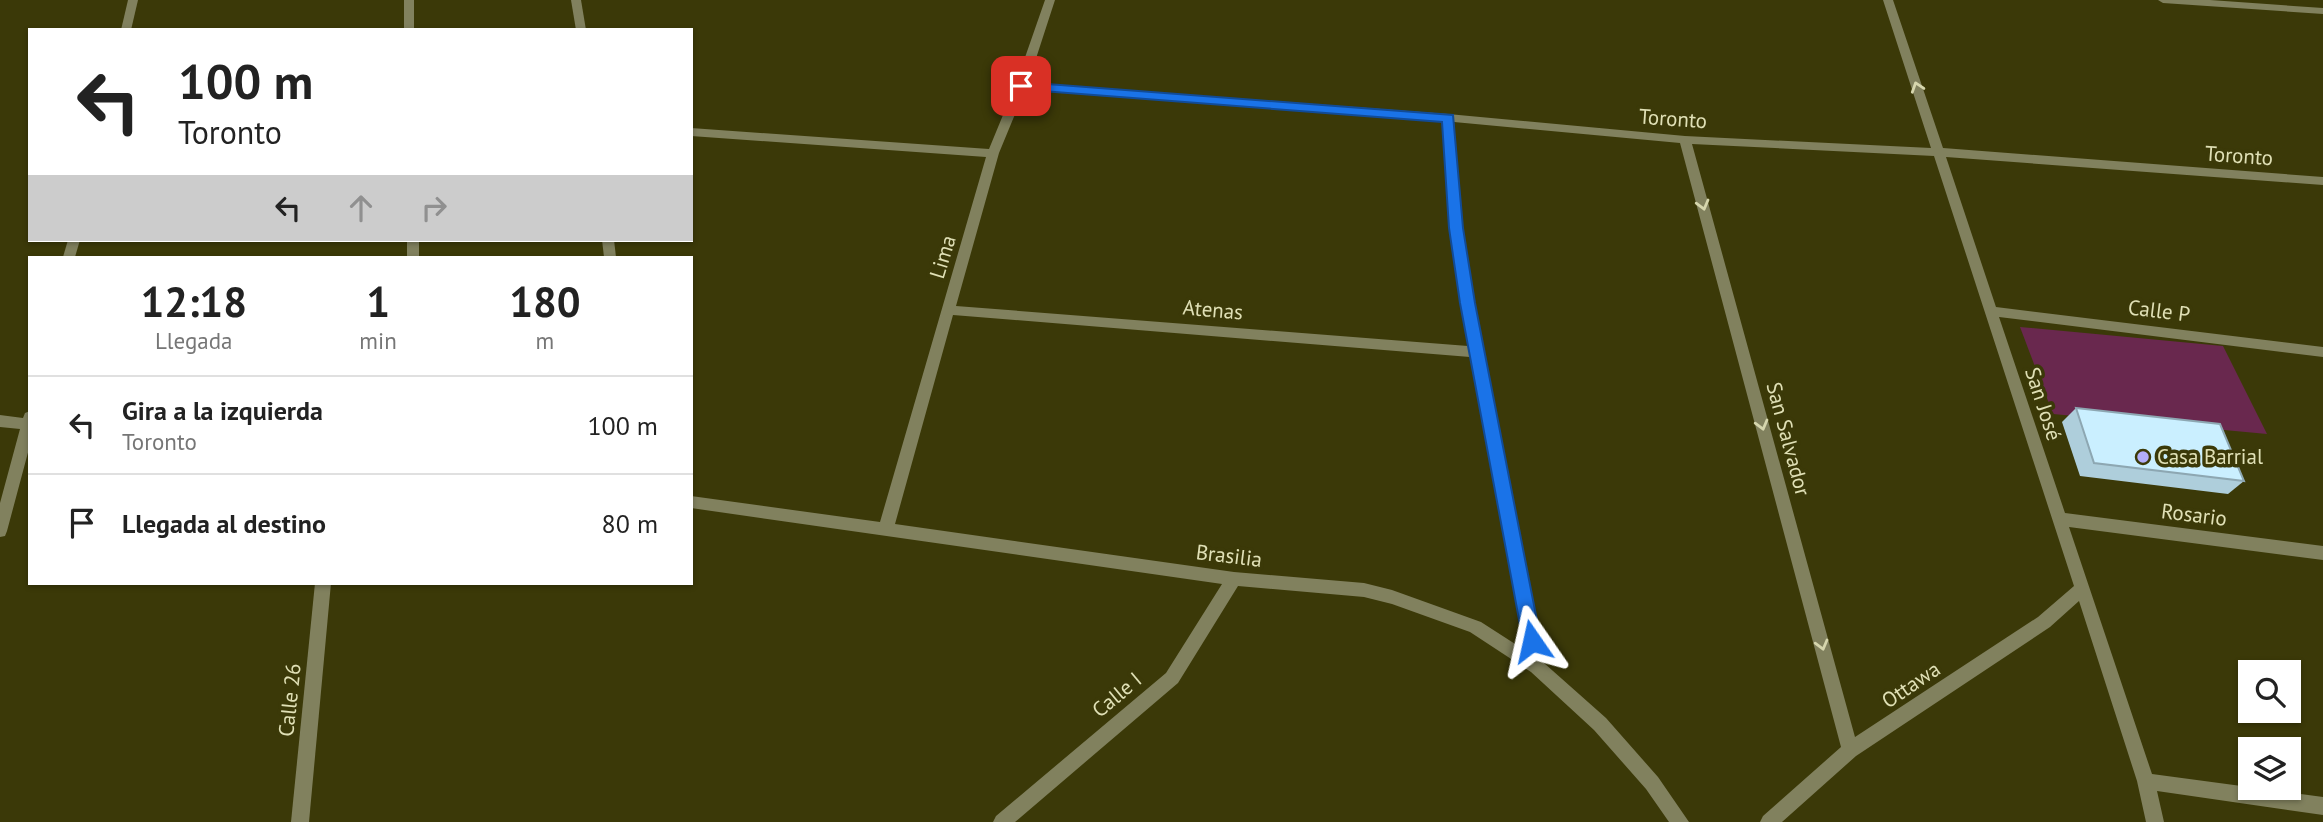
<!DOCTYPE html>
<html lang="es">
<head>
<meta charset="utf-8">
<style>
	body { margin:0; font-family:"PT Sans",sans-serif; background:#f2f2f2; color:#222; height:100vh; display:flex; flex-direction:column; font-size:26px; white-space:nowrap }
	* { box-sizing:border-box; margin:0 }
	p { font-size:23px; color:#767676 }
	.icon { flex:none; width:38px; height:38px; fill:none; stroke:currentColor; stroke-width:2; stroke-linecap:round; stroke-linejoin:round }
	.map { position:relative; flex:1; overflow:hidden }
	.details { position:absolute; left:28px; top:256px; width:665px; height:329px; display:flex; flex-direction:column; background:#fff; border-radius:0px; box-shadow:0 2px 5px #0004 }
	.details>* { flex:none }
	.top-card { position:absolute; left:28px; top:28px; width:665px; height:214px; border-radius:0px; box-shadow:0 2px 5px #0004; background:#fff; color:#222; overflow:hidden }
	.tools { position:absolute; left:2238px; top:660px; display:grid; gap:14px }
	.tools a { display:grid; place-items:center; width:63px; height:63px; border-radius:0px; background:#fff; box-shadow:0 2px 5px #0004; font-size:35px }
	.pin { position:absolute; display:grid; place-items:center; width:60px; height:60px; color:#fff; margin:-30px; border-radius:14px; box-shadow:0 4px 10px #0006 }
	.me { position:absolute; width:77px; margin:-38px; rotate:349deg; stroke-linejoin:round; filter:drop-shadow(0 0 5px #0008) }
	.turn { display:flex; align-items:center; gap:24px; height:147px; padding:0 35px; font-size:32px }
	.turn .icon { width:91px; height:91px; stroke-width:2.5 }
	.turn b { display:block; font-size:49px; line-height:60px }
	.lanes { display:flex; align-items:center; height:66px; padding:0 35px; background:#0003; justify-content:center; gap:35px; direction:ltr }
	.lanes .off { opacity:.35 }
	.eta { display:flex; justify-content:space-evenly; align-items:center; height:119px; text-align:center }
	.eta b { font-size:42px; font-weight:700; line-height:49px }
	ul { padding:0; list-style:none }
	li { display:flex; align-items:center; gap:21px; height:98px; padding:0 35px; border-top:2px solid #e0e0e0 }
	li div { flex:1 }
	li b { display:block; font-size:26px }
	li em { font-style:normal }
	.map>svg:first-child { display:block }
	.green { fill:#69284e }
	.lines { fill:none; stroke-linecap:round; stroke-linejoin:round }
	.street { fill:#81815e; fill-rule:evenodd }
	.wall { fill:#aecedb }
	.building { fill:#caefff; stroke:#8da7b2; stroke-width:2 }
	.oneway { stroke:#d6d6ad }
	.route { fill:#1a73e8; stroke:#114b97; stroke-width:2 }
	.poi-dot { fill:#b2adf9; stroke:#3b3908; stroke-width:2.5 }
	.labels { text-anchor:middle; stroke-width:7; stroke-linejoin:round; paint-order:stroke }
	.street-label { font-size:21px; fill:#e0e0b6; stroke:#3b3908 }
	.poi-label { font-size:21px; fill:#e0e0b6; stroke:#3b3908; text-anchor:start }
</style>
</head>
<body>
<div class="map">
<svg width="2323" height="822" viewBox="0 0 2323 822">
	<rect width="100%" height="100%" fill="#3b3908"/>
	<path class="green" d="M2020,327l203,19 44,88 -214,-20z"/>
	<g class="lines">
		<g class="street">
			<path d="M128,0h10l-7,30h-10z"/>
			<rect x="404" y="0" width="10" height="30"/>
			<path d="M571,0h10l5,30h-10z"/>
			<path d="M1045,0h10l-27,83 420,31 237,22 246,12 -48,-148h10l50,148 380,29v8l-377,-28 50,150 327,40v10l-324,-40 66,196 258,33v14l-254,-33 83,247 171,23v18l-166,-24 7,31h-18l-9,-41 -58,-180 -29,26 -194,129 -74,66h-22l3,-6 78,-69 -161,-604 -226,-21 8,106 21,124 61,311 62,55 52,59 31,45h-20l-23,-33 -52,-59 -63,-58 -61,-40 -78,-28 -28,-7 -126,-11 -60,97 -163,139h-22l3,-6 170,-143 56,-89 -531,-76v-12l189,26 106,-365 -295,-21v-8l298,21 26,-63zM1025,90l417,31 8,107 18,118 -512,-40 43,-153zM1692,144l242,12 140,430 -36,31 -183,120zM953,315l517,42 56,294 -45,-29 -89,-32 -28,-7 -130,-11 -339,-48z"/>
			<path d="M2158,0h52l113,8v6l-160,-11z"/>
			<path d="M68,240h12l-5,17h-12z"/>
			<rect x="407" y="240" width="12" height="17"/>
			<path d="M602,240h12l2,17h-12z"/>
			<path d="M30,411v34l-23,86 -2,5 -5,1v-34l20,-74 -20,-2v-12l23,3 2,-5z"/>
			<path d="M315,583h16l-22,239h-18z"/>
		</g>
	</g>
	<path class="wall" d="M2076,408l168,73 -16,13 -148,-18 -18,-54z"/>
	<path class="building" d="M2076,408l144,16 24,57 -150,-18z"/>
	<defs><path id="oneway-chevron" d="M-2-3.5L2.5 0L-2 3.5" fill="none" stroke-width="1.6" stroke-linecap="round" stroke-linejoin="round" transform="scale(1.75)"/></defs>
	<g class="oneway">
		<use href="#oneway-chevron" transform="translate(1917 87) rotate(-108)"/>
		<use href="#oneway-chevron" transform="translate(1703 205) rotate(75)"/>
		<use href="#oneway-chevron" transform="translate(1762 425) rotate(75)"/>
		<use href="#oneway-chevron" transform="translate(1822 645) rotate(75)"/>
	</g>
	<path class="route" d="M1021,82l432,33 10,113 12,75 66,338 -2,6 -7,2 -6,-2 -3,-6 -63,-338 -11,-75 -7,-106 -426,-33 -2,-3z"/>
	<circle class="poi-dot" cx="2143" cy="457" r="7"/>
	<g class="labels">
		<g class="street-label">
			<text transform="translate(1673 119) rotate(4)" y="7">Toronto</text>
			<text transform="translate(2239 156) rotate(4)" y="7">Toronto</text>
			<text transform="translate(943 257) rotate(-73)" y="7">Lima</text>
			<text transform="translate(1213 310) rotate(5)" y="7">Atenas</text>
			<text transform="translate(2159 311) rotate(7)" y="7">Calle P</text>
			<text transform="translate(2043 404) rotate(72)" y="7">San José</text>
			<text transform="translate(1788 439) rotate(75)" y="7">San Salvador</text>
			<text transform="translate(2194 515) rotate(7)" y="7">Rosario</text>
			<text transform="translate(1229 556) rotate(7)" y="7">Brasilia</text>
			<text transform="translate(1911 685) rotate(-34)" y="7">Ottawa</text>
			<text transform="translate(1117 695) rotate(-40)" y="7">Calle I</text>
			<text transform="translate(290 700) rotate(-84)" y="7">Calle 26</text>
		</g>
		<g class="poi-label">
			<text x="2157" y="464">Casa Barrial</text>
		</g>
	</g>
</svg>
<div class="tools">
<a><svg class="icon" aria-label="search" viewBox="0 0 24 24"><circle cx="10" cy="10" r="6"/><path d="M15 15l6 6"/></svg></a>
<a><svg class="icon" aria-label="layers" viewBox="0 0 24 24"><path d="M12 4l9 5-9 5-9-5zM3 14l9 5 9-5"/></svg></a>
</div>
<div class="pin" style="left:1021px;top:86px;background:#d93025"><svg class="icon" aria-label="arrive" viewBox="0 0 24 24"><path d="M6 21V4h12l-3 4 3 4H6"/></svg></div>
<svg class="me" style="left:1532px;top:641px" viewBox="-20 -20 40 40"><path d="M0-17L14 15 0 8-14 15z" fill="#1a73e8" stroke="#fff" stroke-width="4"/></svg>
<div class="top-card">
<div class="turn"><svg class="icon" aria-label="left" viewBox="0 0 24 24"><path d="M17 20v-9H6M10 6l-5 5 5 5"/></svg><div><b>100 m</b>Toronto</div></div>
<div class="lanes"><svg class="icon" aria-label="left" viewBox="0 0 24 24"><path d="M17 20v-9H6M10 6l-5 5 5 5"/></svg><svg class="icon off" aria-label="ahead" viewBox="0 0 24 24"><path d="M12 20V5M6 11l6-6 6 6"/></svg><svg class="icon off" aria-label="right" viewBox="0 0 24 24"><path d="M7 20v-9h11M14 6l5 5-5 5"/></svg></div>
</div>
<section class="details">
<div class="eta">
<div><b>12:18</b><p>Llegada</p></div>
<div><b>1</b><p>min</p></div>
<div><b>180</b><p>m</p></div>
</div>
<ul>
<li><svg class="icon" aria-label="left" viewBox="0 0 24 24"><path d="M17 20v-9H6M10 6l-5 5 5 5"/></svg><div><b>Gira a la izquierda</b><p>Toronto</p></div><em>100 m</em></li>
<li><svg class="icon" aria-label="arrive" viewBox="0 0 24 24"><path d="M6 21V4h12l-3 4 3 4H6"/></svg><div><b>Llegada al destino</b></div><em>80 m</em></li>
</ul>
</section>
</div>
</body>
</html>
